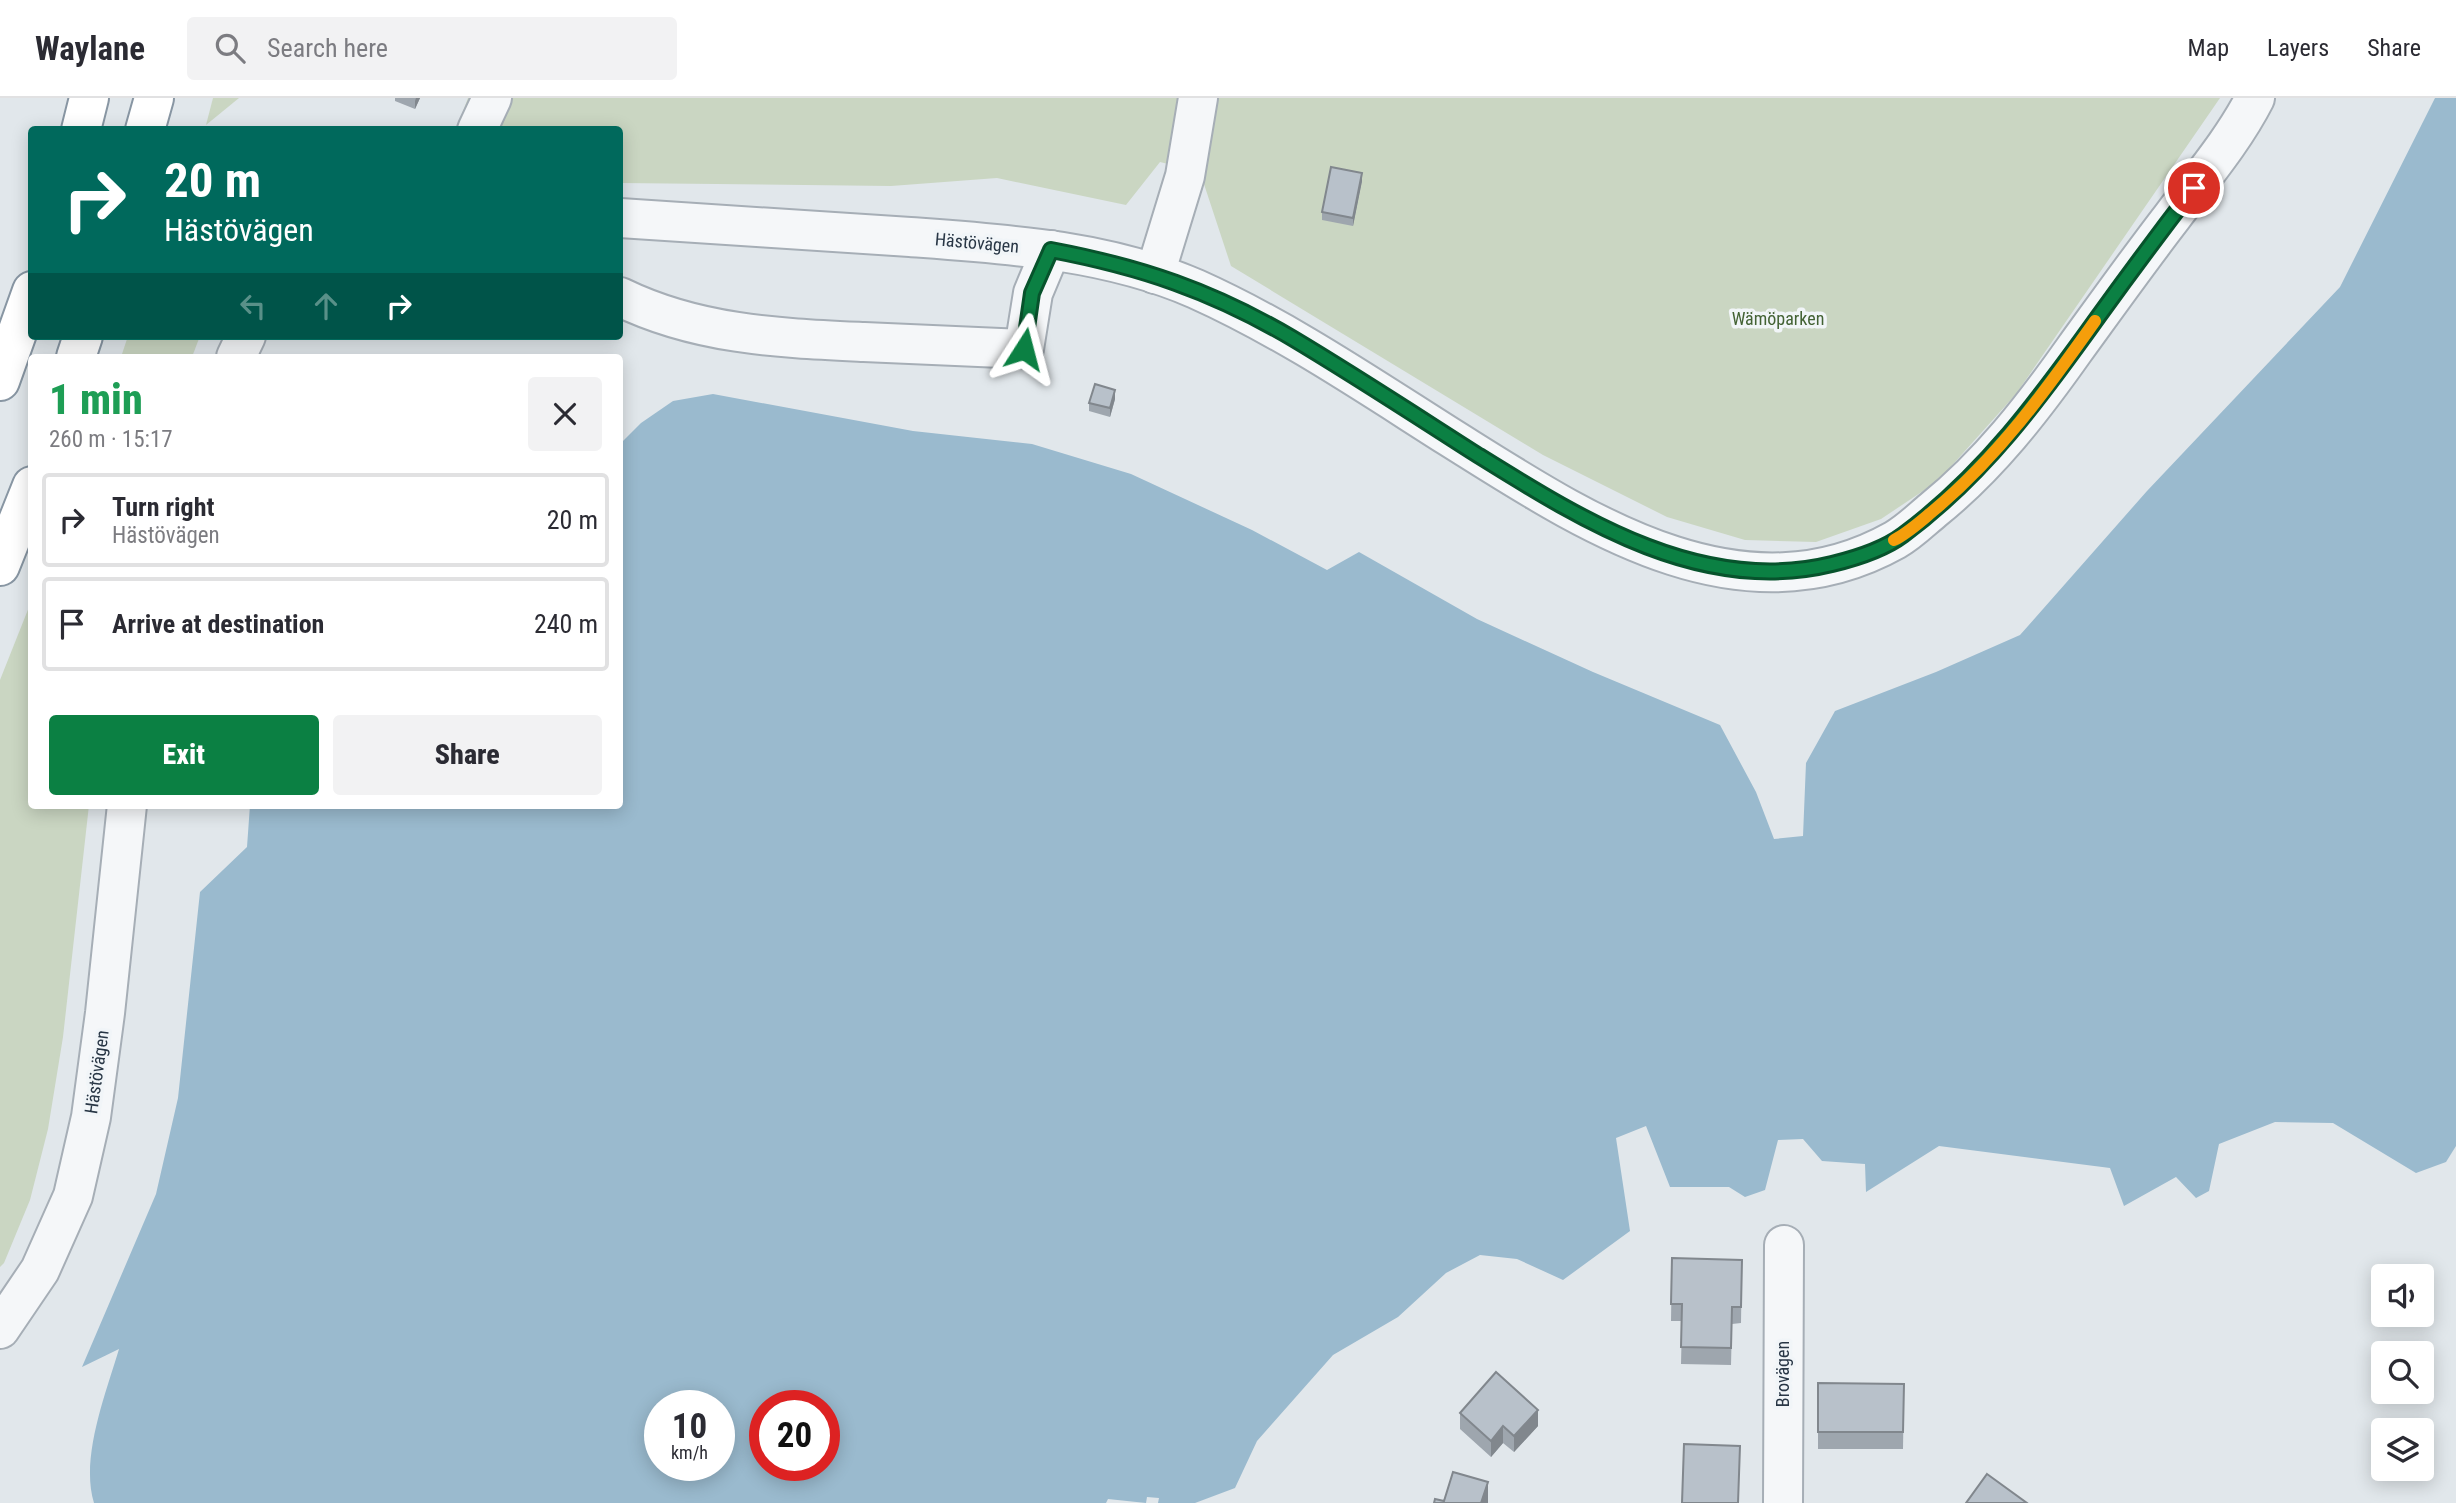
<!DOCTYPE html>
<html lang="en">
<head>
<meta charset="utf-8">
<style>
	body { margin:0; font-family:"Roboto Condensed",sans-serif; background:#f2f2f3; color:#2b2b33; height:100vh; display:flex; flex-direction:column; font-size:26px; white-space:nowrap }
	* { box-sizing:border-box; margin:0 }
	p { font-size:23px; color:#7c7c81 }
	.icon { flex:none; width:38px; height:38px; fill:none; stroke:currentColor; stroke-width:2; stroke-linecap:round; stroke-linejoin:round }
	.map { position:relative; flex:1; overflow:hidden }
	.details { position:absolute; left:28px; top:256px; width:595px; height:455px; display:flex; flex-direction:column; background:#fff; border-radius:7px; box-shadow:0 4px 18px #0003 }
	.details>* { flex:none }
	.banner { position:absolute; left:28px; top:28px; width:595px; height:214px; border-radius:7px; box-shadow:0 4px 18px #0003; background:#00695c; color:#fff; overflow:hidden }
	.buttons { position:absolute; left:2371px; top:1166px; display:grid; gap:14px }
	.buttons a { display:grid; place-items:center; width:63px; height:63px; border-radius:7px; background:#fff; box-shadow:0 4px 18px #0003; font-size:35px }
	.speed { position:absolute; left:644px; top:1292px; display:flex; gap:14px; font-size:35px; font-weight:700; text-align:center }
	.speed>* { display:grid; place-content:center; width:91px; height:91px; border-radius:50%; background:#fff; box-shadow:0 4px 18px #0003; line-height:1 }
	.speed small { font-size:18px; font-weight:400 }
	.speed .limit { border:10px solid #d22; background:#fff; color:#111 }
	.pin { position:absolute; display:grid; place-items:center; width:60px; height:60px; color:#fff; margin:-30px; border:4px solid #fff; border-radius:50%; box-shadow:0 2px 7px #0007 }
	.me { position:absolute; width:77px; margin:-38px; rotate:9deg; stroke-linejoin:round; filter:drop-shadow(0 0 5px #0008) }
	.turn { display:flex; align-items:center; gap:24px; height:147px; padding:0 21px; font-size:32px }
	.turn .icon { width:91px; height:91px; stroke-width:2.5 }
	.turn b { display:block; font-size:49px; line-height:60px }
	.lanes { display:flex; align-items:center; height:66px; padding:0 21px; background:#0003; justify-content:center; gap:35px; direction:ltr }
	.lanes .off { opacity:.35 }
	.round { display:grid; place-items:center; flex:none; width:74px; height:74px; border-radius:7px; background:#f2f2f3 }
	.summary { display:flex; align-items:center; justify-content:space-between; height:119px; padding:0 21px }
	h1 { font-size:42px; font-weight:800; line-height:52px; color:#1e9e55 }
	.action { display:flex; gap:14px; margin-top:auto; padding:14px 21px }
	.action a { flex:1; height:80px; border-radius:7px; background:#0b8043; color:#fff; font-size:28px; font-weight:800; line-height:80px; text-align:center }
	.action a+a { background:#f2f2f3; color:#2b2b33 }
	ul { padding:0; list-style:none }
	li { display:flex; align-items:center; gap:21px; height:94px; margin:0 14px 10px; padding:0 7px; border:4px solid #e1e1e2; border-radius:7px }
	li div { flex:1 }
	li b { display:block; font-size:26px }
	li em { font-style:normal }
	header { display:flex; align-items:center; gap:42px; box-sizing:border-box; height:98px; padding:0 35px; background:#fff; border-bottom:2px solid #e1e1e2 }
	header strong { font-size:33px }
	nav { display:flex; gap:38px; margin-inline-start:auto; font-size:24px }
	.search { width:490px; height:63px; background:#f2f2f3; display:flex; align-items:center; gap:18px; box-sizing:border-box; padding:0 24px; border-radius:7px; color:#7c7c81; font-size:26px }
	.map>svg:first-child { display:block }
	.green { fill:#cad6c2 }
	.water { fill:#9abace; fill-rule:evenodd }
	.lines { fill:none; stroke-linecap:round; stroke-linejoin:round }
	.minor-casing { stroke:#a6aeb6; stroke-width:42 }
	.highway-casing { stroke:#8896a3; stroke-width:42 }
	.minor { stroke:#f5f7f9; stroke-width:38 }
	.highway { stroke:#fff; stroke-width:38 }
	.wall { fill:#9ea6ae }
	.shaded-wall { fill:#81878d }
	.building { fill:#b8c1ca; stroke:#81878d; stroke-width:2 }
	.route-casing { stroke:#07532c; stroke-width:18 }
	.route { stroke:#0b8043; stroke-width:12 }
	.slow { stroke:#f59e0b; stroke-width:12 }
	.labels { text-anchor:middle; stroke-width:7; stroke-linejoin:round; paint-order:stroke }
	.street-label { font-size:18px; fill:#283645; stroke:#f1f5f8 }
	.park-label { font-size:18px; fill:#436234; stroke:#f1f5f8 }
</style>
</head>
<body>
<header>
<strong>Waylane</strong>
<div class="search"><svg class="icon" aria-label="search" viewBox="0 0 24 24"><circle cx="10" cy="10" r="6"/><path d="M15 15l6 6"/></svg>Search here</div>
<nav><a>Map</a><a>Layers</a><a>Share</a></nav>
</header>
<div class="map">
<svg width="2456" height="1405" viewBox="0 0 2456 1405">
	<rect width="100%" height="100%" fill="#e1e7eb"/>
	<g class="green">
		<path d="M213,0h26l-33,27z"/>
		<path d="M468,0h1752l-204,296 -78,87 -57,38 -65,23 -71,-2 -78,-23 -124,-62 -312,-189 -31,-94 -40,-10 -34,43 -129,-27 -106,8 -271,-3v-53h-159l-4,-3z"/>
		<path d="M128,238h72l-8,21h-71z"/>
		<path d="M31,504l1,203h57l-26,232 -15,92 -18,71 -26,63 -4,4v-587z"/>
	</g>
	<path class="water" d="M2435,0h21v1048l-10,16 -30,11 -83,-50 -58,-1 -56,22 -10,47 -13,7 -20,-21 -52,29 -14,-38 -171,-22 -73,46 -1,-28 -43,-3 -19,-22 -25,1 -13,50 -20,7 -16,-10h-59l-24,-61 -30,12 14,93 -67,49 -46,-21 -37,-4 -34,18 -48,44 -65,38 -76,86 -22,47 -40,15h-37l1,-5 -12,-1 -1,6 -38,-4 -2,4h-1012c-14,-45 12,-110 25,-154l-37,18 74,-173 22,-96 22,-206 47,-45 3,-42h370v-361l21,-21 32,-22 40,-7 200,37 119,13 99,30 121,56 75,40 32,-18 118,67 116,53 127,53 36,67 18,47 29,-3 3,-73 29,-52 101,-39 84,-37 127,-144 193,-204zM660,1307h59v60h-59zM765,1307h59v60h-59z"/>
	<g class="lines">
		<g class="minor-casing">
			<g id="minor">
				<path d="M477,32l15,-32"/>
				<path d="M620,120c96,7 194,12 290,19 96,7 197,13 286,52 89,40 170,95 252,147 131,82 290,192 447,104 14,-8 26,-20 38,-30 56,-45 100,-102 141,-160 32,-44 64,-89 98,-133 29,-39 61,-76 83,-119"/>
				<path d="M1155,176l30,-98 13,-78"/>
				<path d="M620,199c78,38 159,41 244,45 54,2 107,5 160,7l9,-56 18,-43"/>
				<path d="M236,259l10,-21"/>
				<path d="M0,1231l40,-59 33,-74 18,-79 14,-104 22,-208"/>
				<path d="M1783,1405l1,-258"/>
			</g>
		</g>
		<g class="highway-casing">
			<g id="highway">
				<path d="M81,32l8,-32"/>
				<path d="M145,32l9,-32"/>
				<path d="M76,259l7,-21"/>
				<path d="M0,283l32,-90"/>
				<path d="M0,468l32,-80"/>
			</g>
		</g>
		<use href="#minor" class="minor"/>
		<use href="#highway" class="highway"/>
	</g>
	<g class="wall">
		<path d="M395,0h25l-5,11 -20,-8z"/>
		<path d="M1362,83l-9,45 -31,-6v-8z"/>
		<path d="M1115,301l-5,18 -21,-6v-8z"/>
		<path d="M1672,1160l70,2 -1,63 -9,1 -1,41 -50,-1 1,-43h-11z"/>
		<path d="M1818,1285l86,1 -1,65h-85z"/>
		<path d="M1460,1315l78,13 -24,26 -11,-9 -12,14 -31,-28z"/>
	</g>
	<g class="shaded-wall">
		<path d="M416,0h4l-5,11v-8z"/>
		<path d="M1362,75v8l-9,45v-8z"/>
		<path d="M1115,292v9l-5,18v-9z"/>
		<path d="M1538,1312v16l-24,26v-16z"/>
		<path d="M1503,1328v17l-12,14v-16z"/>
		<path d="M1488,1384v21h-7z"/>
	</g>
	<g class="building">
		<path d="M1331,69l31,6 -9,45 -31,-6z"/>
		<path d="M1095,286l20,6 -5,18 -21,-5z"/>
		<path d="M1672,1160l70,2 -1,47h-9l-1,41 -50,-1 1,-43h-11z"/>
		<path d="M1496,1274l42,38 -24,26 -11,-10 -12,15 -31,-28z"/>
		<path d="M1818,1285l86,1 -1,48h-85z"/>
		<path d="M1684,1346l56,2 -2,57h-56z"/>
		<path d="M1453,1374l35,10 -7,21h-47l1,-4 9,2z"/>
		<path d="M1987,1376l40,29h-61z"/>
	</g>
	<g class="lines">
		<g class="route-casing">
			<path id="route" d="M1024,251l8,-56 19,-43c90,17 161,41 241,88 62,37 123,77 184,116 106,66 226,142 356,110 25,-6 51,-14 71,-29 81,-60 137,-137 195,-218 31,-43 63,-86 96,-129"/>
		</g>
		<use href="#route" class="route"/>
		<path class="slow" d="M1894,442c14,-7 27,-19 39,-29 65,-54 114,-122 162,-190"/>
	</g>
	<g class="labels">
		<g class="street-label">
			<text transform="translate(977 145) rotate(5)" y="6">Hästövägen</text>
			<text transform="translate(97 974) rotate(-82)" y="6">Hästövägen</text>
			<text transform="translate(1783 1276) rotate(-90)" y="6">Brovägen</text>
		</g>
		<g class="park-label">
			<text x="1778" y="227">Wämöparken</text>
		</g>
	</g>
</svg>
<div class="buttons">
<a><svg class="icon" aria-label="sound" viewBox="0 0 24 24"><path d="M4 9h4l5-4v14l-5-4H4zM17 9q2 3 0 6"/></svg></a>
<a><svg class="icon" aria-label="search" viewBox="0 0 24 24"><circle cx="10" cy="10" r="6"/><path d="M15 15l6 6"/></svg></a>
<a><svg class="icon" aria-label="layers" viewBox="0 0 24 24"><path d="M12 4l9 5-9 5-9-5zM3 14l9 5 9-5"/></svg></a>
</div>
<div class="speed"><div>10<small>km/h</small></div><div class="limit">20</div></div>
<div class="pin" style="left:2194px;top:90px;background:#d93025"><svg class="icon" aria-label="arrive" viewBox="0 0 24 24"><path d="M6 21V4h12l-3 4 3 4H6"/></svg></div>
<svg class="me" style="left:1024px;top:251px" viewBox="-20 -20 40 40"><path d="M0-17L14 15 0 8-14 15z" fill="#0b8043" stroke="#fff" stroke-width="4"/></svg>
<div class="banner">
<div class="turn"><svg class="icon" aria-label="right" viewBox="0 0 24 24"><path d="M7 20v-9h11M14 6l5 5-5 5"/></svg><div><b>20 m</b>Hästövägen</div></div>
<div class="lanes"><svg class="icon off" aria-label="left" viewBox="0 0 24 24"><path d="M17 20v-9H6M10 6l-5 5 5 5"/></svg><svg class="icon off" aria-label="ahead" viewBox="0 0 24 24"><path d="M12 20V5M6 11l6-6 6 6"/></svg><svg class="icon" aria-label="right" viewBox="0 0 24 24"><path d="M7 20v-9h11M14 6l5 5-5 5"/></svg></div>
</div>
<section class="details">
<div class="summary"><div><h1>1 min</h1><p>260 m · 15:17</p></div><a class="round"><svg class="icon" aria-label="close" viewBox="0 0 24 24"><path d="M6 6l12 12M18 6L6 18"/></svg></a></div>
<ul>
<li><svg class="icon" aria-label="right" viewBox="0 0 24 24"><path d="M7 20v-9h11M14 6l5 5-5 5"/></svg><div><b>Turn right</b><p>Hästövägen</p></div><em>20 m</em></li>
<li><svg class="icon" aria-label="arrive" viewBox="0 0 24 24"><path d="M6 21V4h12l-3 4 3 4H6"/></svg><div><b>Arrive at destination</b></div><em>240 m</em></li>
</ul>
<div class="action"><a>Exit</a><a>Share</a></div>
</section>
</div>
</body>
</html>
